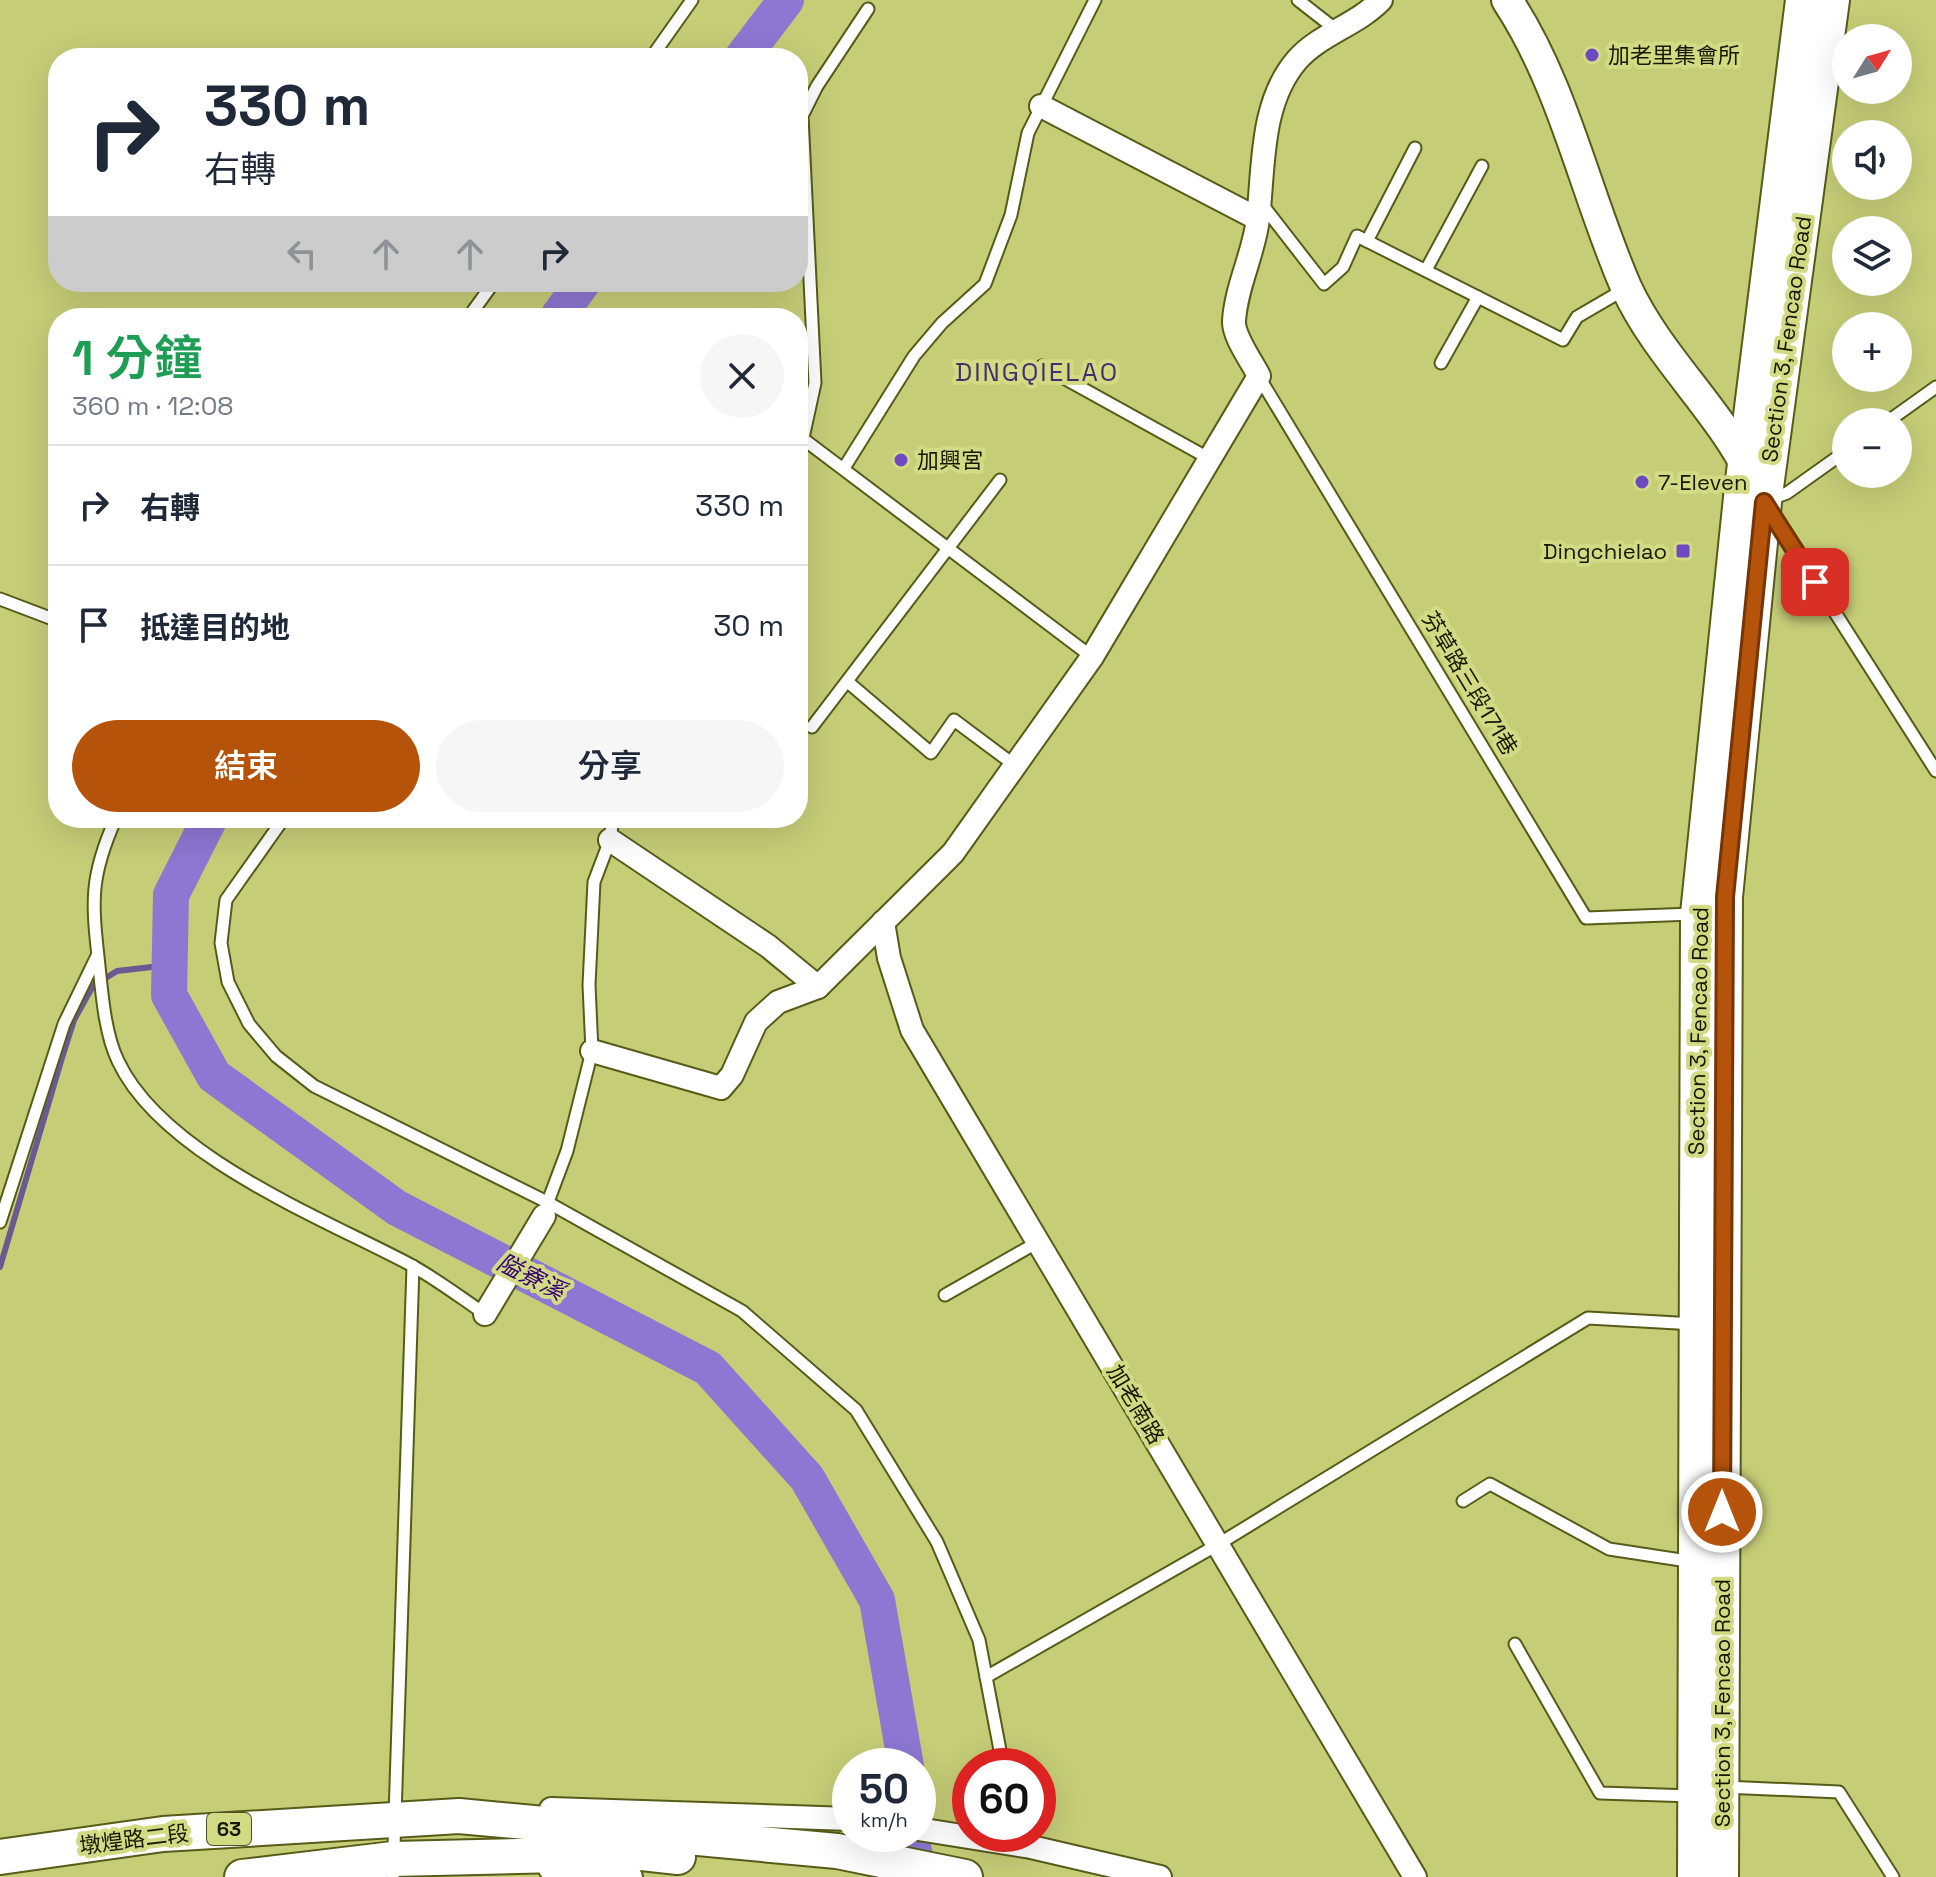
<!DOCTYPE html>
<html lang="zh-TW">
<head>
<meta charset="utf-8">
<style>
	body { margin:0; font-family:"Space Grotesk","Noto Sans TC",sans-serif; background:#f6f6f7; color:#1f2937; height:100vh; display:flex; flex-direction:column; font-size:30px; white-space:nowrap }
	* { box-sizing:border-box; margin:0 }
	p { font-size:26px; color:#747a83 }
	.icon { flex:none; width:44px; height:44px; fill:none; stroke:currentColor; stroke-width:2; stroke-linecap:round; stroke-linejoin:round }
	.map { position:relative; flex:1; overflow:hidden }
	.details { position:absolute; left:48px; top:308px; width:760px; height:520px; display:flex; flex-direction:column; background:#fff; border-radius:32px; box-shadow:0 8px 32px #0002 }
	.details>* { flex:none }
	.top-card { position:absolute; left:48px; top:48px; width:760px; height:244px; border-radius:32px; box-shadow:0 8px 32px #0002; background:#fff; color:#1f2937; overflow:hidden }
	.needle { width:52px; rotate:53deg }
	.fabs { position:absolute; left:1832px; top:24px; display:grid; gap:16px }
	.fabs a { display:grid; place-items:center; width:80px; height:80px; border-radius:50%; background:#fff; box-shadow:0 8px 32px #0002; font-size:40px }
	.speed { position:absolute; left:832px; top:1748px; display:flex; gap:16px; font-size:40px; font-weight:700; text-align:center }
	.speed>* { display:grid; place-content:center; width:104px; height:104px; border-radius:50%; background:#fff; box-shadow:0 8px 32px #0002; line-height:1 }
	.speed small { font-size:20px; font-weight:400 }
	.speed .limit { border:12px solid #d22; background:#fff; color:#111 }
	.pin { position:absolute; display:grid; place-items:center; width:68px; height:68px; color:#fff; margin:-34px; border-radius:16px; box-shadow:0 4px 12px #0006 }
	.me { position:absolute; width:88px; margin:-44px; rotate:0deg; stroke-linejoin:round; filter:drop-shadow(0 0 6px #0008) }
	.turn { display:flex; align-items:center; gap:28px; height:168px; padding:0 24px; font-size:36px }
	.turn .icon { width:104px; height:104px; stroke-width:2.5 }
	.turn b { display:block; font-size:56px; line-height:68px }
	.lanes { display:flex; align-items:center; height:76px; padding:0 24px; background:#0003; justify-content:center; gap:40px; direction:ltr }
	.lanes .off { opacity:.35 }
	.round { display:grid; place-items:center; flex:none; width:84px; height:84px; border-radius:42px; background:#f6f6f7 }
	.summary { display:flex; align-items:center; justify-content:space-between; height:136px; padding:0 24px }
	h1 { font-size:48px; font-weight:600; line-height:60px; color:#1e9e55 }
	.cta { display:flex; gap:16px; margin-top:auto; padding:16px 24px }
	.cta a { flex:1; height:92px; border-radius:48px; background:#b45309; color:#fff; font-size:32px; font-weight:600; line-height:92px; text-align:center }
	.cta a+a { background:#f6f6f7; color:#1f2937 }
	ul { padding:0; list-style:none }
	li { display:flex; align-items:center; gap:24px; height:120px; padding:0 24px; border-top:2px solid #e0e1e3 }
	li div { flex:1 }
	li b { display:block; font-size:30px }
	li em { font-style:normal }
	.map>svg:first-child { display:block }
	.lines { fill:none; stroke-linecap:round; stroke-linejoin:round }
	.stream { stroke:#695a93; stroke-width:6 }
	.river { stroke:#8c77d2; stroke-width:36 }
	.lane-casing { stroke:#575b18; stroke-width:15 }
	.street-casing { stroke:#575b18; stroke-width:26 }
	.secondary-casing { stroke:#575b18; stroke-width:34 }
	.primary-casing { stroke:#575b18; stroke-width:38 }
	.lane { stroke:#fff; stroke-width:11 }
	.street { stroke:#fff; stroke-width:22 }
	.secondary { stroke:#fff; stroke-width:30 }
	.primary { stroke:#fff; stroke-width:34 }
	.street-bridge-casing { stroke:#575b18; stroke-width:26; stroke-linecap:butt }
	.street-bridge { stroke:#fff; stroke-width:22 }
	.route-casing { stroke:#753606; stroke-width:20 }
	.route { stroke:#b45309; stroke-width:14 }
	.poi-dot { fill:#6d49c2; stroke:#d3da84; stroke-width:3 }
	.labels { text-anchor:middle; stroke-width:8; stroke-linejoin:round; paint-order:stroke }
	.shield { fill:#d3da84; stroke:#4f5228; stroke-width:2 }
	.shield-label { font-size:20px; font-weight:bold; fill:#161800 }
	.poi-label { font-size:22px; fill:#161800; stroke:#d3da84; text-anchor:start }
	.street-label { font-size:22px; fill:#161800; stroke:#d3da84 }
	.water-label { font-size:24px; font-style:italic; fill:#350075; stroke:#d3da84 }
	.quarter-label { font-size:26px; letter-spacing:2px; fill:#41326e; stroke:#d3da84 }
</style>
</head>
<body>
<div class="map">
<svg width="1936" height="1877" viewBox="0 0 1936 1877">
	<rect width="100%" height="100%" fill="#c6cd77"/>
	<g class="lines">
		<path class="stream" d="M0,1267l62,-209 12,-38 19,-34 24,-15 52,-6"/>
		<g class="river">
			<path d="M742,58l44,-58"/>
			<path d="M557,318l26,-36"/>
			<path d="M210,818l-39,77 -2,100 45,81 183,132 311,160 99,110 70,122 29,166"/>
			<path d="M910,1834l10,43"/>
		</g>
		<g class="lane-casing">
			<g id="lane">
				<path d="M1298,0l41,32"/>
				<path d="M651,58l41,-58"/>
				<path d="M1261,203l63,81 19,-17 14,-31 206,104 14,-23 48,-28"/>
				<path d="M1367,241l48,-93"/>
				<path d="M1426,270l56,-104"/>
				<path d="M468,318l26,-36"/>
				<path d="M1441,363l37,-66"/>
				<path d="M1042,366l168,93"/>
				<path d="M1259,377l327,541 107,-4"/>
				<path d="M1887,422l49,-35"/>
				<path d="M798,435l294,222"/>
				<path d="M798,461l17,-78 -13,-267 15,-30 51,-77"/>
				<path d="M844,468l70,-112 28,-33 43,-39 26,-69 17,-82 67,-133"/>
				<path d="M1768,500l19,-7 59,-42"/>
				<path d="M1771,512l165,259"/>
				<path d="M0,599l58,22"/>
				<path d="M849,683l82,70 23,-33 63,47"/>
				<path d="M812,727l188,-247"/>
				<path d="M116,818c-27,60 -24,84 -17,148 3,29 6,68 19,95 44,94 202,156 291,203 26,14 51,33 76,50"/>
				<path d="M284,818l-58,82 -5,43 7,39 21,42 27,32 38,30 233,116 195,109 114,99 81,132 42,98 24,126"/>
				<path d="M546,1207l21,-56 25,-100 -3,-66 5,-103 16,-42 3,-22"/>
				<path d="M0,1222l64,-198 33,-68"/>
				<path d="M945,1295l93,-53"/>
				<path d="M1463,1501l27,-17 119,65 85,13"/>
				<path d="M1515,1644l85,149 92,3"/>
				<path d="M986,1677l231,-132 371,-227 107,6"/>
				<path d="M1724,1787l115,5 54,85"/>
				<path d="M393,1877l20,-611"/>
			</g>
		</g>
		<g class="street-casing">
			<g id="street">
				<path d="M1041,106l217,113"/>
				<path d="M610,840l158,106 50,41"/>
				<path d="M883,922l6,36 23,72 503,847"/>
				<path d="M592,1051l129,37 11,-13 24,-53 22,-20 40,-15 135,-134 139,-196 167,-281c-7,-14 -26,-40 -25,-55 2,-34 20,-68 24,-102 6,-53 2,-116 39,-159 23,-26 60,-35 84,-60"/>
				<path d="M485,1314l59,-98"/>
				<path d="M551,1809l299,10"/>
				<path d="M1031,1847l129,30"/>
				<path d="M550,1869l81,8"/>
			</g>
		</g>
		<g class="secondary-casing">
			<path id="secondary" d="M1507,0c57,86 78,193 119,287 31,68 92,121 125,188"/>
		</g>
		<g class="primary-casing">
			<g id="primary">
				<path d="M0,1857l163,-23 296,-18 378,35 128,26"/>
				<path d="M242,1877l151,-18 249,-6 36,4"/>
				<path d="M1695,1877l3,-963 44,-426 61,-488"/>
				<path d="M1721,1877l4,-980 39,-395 68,-502"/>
			</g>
		</g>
		<use href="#lane" class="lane"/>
		<use href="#street" class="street"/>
		<use href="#secondary" class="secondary"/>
		<use href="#primary" class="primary"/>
		<g class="street-bridge-casing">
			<path id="street-bridge" d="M918,1829l113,18"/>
		</g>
		<use href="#street-bridge" class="street-bridge"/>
	</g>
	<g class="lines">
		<g class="route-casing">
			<path id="route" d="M1722,1512l3,-615 39,-395 51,80"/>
		</g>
		<use href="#route" class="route"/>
	</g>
	<g class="poi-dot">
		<circle cx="1592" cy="55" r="8"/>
		<circle cx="901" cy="460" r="8"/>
		<circle cx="1642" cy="482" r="8"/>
		<rect x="1675" y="543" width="16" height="16" rx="4"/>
	</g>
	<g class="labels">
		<rect class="shield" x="207" y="1813" width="44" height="32" rx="6"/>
		<g class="shield-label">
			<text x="229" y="1836">63</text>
		</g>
		<g class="poi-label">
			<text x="1608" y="63">加老里集會所</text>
			<text x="917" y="468">加興宮</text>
			<text x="1658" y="490">7-Eleven</text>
			<text x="1667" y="559" text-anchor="end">Dingchielao</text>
		</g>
		<g class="street-label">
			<text transform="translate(1786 339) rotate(-82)" y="8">Section 3, Fencao Road</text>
			<text transform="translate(1470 683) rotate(59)" y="8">芬草路三段171巷</text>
			<text transform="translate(1698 1031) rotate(-89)" y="8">Section 3, Fencao Road</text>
			<text transform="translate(1136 1404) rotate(59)" y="8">加老南路</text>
			<text transform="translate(1722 1703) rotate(-90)" y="8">Section 3, Fencao Road</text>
			<text transform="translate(134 1839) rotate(-7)" y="8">墩煌路二段</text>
		</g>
		<g class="water-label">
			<text transform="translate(531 1277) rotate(27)" y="8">隘寮溪</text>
		</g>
		<g class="quarter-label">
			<text x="1037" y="381">DINGQIELAO</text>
		</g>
	</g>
</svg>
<div class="fabs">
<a><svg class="needle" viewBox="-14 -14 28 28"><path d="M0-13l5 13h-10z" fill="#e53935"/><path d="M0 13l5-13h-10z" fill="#747a83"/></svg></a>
<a><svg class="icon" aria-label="sound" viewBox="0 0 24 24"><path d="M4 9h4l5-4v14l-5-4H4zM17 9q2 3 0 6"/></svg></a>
<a><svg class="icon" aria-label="layers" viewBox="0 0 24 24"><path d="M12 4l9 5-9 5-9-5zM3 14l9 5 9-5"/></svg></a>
<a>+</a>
<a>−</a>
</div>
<div class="speed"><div>50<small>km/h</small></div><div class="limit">60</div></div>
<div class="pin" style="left:1815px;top:582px;background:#d93025"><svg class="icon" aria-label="arrive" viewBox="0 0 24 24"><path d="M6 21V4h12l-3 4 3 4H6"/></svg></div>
<svg class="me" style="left:1722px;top:1512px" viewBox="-20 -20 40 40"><circle r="17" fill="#b45309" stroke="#fff" stroke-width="3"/><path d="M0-11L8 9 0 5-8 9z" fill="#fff"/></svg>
<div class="top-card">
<div class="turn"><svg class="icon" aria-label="right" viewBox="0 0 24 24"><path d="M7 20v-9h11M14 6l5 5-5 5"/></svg><div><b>330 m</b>右轉</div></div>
<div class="lanes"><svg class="icon off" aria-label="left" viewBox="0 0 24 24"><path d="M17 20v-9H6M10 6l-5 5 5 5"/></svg><svg class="icon off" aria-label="ahead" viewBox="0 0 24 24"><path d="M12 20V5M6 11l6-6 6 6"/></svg><svg class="icon off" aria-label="ahead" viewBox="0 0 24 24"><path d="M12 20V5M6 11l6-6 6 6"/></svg><svg class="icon" aria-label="right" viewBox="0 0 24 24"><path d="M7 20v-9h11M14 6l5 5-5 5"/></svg></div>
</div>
<section class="details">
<div class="summary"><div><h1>1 分鐘</h1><p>360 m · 12:08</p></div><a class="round"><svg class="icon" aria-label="close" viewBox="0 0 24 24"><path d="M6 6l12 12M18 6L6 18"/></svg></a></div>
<ul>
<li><svg class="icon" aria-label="right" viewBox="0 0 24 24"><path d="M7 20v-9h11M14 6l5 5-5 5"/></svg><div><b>右轉</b></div><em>330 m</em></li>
<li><svg class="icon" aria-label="arrive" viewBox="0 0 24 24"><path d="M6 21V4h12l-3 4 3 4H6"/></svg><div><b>抵達目的地</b></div><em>30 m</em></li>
</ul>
<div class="cta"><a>結束</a><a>分享</a></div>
</section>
</div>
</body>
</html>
